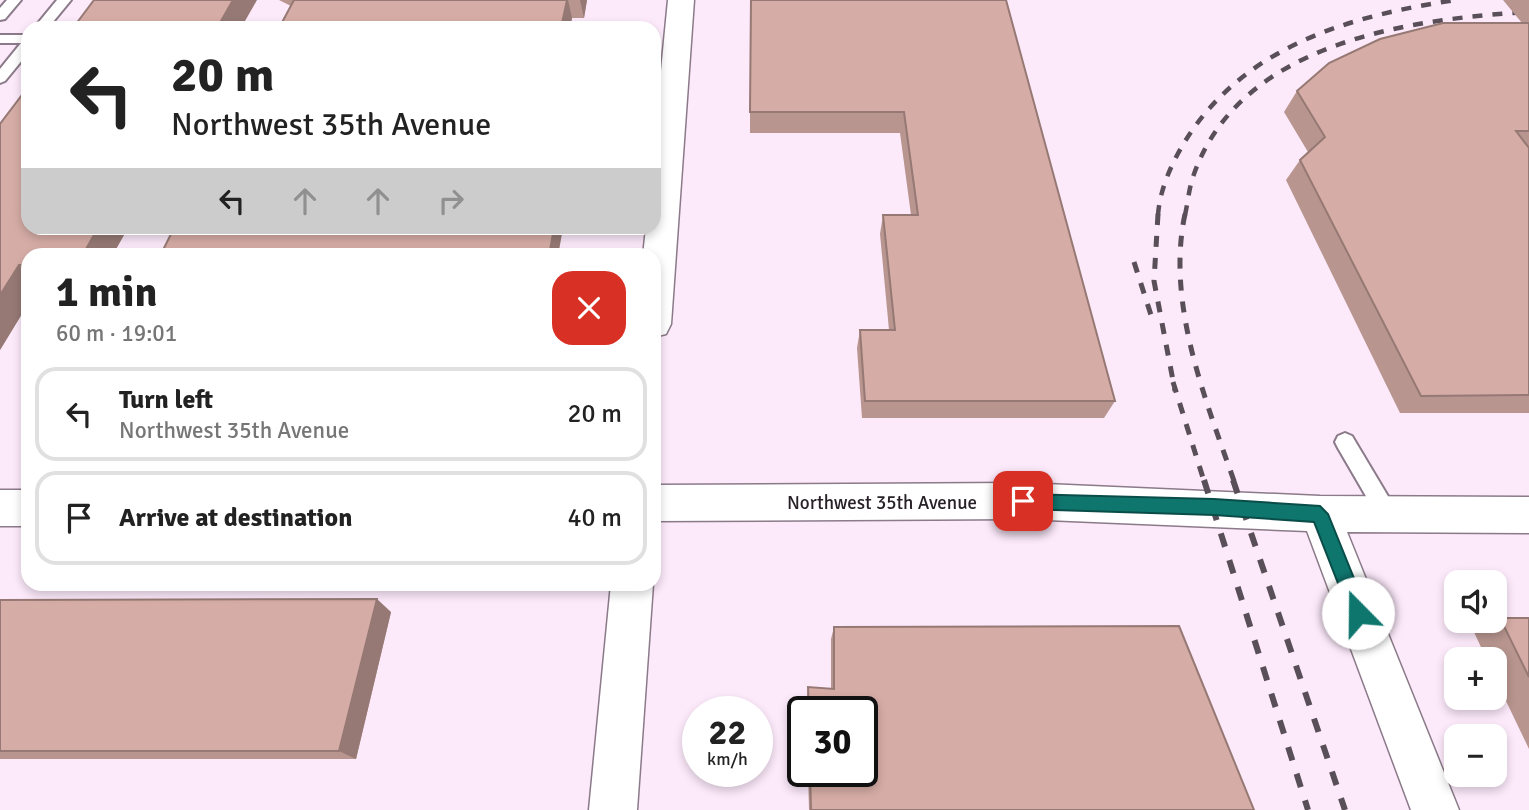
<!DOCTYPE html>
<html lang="en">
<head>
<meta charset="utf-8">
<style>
	body { margin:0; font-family:Signika,sans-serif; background:#f2f2f2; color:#222; height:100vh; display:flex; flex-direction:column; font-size:26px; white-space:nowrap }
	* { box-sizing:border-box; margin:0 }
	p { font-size:23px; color:#767676 }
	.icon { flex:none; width:38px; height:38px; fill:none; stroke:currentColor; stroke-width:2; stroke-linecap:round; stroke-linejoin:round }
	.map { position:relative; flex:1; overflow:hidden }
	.side { position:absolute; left:21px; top:248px; width:640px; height:343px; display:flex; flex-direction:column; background:#fff; border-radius:21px; box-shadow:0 4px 10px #0003 }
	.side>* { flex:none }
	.top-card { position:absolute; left:21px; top:21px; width:640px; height:214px; border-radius:21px; box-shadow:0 4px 10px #0003; background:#fff; color:#222; overflow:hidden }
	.buttons { position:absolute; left:1444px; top:570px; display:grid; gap:14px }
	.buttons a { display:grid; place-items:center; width:63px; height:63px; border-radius:14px; background:#fff; box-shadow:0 4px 10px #0003; font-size:35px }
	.speed { position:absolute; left:682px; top:696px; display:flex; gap:14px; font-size:35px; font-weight:700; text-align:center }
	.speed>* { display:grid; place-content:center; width:91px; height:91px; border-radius:50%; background:#fff; box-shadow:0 4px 10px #0003; line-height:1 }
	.speed small { font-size:18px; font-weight:400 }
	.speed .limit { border:4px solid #111; border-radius:10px; background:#fff; color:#111 }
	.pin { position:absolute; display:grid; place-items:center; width:60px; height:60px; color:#fff; margin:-30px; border-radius:14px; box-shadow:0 4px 10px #0006 }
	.me { position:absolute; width:77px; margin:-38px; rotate:338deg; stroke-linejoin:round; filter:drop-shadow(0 0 5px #0008) }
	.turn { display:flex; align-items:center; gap:24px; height:147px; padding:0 35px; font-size:32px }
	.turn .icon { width:91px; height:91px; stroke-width:2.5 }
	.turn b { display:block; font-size:49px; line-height:60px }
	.lanes { display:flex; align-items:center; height:66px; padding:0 35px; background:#0003; justify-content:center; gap:35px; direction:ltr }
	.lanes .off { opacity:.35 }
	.round { display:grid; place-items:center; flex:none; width:74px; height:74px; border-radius:21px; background:#f2f2f2 }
	.summary { display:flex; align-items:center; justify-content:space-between; height:119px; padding:0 35px }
	h1 { font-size:42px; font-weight:700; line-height:52px }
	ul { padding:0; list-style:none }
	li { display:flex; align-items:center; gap:21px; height:94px; margin:0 14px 10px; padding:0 21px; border:4px solid #e0e0e0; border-radius:21px }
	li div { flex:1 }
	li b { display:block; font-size:26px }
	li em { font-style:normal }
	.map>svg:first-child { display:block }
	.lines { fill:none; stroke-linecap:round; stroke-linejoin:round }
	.service-casing { stroke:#8b7a89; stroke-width:4 }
	.minor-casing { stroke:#8b7a89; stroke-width:3 }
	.service { fill:#fff; fill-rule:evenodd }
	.minor { fill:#fff; fill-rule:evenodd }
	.rail-far2 { stroke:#594f58; stroke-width:4.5; stroke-dasharray:10 10; stroke-linecap:butt }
	.rail-far1 { stroke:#594f58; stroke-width:5; stroke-dasharray:11 11; stroke-linecap:butt }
	.rail { stroke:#594f58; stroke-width:6; stroke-dasharray:14 14; stroke-linecap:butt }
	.wall { fill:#b8958f }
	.shaded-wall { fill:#967974 }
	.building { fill:#d6ada6; stroke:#967974; stroke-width:2 }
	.route { fill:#0f766e; stroke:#0a4d48; stroke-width:2 }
	.labels { text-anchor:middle; stroke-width:7; stroke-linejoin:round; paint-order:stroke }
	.street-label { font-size:19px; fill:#272026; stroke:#fff }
</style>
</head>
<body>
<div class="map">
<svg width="1529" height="810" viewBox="0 0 1529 810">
	<rect width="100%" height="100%" fill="#fce9fa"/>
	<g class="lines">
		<g class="service-casing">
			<g id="service">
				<path d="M7,0h14l-16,19 -5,1v-12z"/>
				<path d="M57,0h14l-23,28h-14z"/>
				<path d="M0,35h28v18l-23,28 -5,2v-14l21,-26h-21z"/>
				<path d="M1345,433l7,3 43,72 3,7 -3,7 -7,2 -7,-2 -43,-74 -3,-6 3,-6z"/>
			</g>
		</g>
		<g class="minor-casing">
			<g id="minor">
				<path d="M668,0h26l-23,324 -5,10 -12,3v-81h-11l3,-28h8v-86z"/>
				<path d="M1023,483l297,13 209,1v36l-182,-1 112,278h-48l-104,-279 -284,-12 -369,2v-36z"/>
				<rect x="0" y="490" width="28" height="36"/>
				<path d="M611,584h42l-16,226h-48z"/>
			</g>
		</g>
		<use href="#service" class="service"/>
		<use href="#minor" class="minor"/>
		<g class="rail-far2">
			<path d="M1158,215c2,-29 17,-59 33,-83 61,-89 164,-117 265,-132"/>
			<path d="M1185,215c3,-13 4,-28 9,-41 47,-132 215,-155 335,-162"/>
		</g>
		<g class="rail-far1">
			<path d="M1158,214l-4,67 21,110"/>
			<path d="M1185,214c-19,89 20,184 49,267"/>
			<path d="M1134,262l17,53"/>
			<path d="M1173,382l31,99"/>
		</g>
		<g class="rail">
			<path d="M1204,480l104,330"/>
			<path d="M1233,480l112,330"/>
		</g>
	</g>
	<g class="wall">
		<path d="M279,0h308l-3,18h-12l-2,10h-291l12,-22z"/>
		<path d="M1006,0l109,401 -11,17h-242l-5,-70 3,-18h29l-9,-96 3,-19h28l-11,-82h-150v-21z"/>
		<path d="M1503,0h26v413h-129l-114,-233 14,-20 8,-8 -24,-40 13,-21 225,-68z"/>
		<path d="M28,228h100l-16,28h-84v48l-28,46z"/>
		<path d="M0,600l391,12 -35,147h-356z"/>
		<path d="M1500,618h29v131l-35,-73v-16h-7l-14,-30z"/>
		<path d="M834,627l420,183h-445l-1,-38h55v-60h-56v-15l1,-10 23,2v-50z"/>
	</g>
	<g class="shaded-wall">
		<path d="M233,0h24l-16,28h-24z"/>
		<path d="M567,0h1l4,18 -2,10h-9z"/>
		<path d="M580,0h7l-3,18z"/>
		<path d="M98,228h30l-16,28h-30z"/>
		<path d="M554,228h9l-5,28h-9z"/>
		<path d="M19,265l9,8v31l-28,46v-55z"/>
		<path d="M377,599l14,13 -35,147 -17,-8z"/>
	</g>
	<g class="building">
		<path d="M94,0h139l-16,28h-144z"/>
		<path d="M294,0h273l-6,28h-282z"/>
		<path d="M751,0h255l109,401h-250l-5,-71h35l-12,-115h35l-14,-103h-154z"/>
		<path d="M1443,23h86v108h-13l13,17v247l-108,1 -121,-236 25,-23 -28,-46 32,-28 51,-24z"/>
		<path d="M28,87v141h70l-16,28h-54v9h-9l-19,30v-171z"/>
		<path d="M174,228h380l-5,28h-389z"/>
		<path d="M377,599l-38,152h-339v-151z"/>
		<path d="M1500,618h29v59z"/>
		<path d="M1179,626l75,184h-443l-1,-38h53v-60h-54l-1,-25 26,2v-62z"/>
	</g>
	<path class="route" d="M1023,494l191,5 106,7 8,8 40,99 -3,6 -7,3 -6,-3 -38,-97 -100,-7 -191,-6 -9,-8z"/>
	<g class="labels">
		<g class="street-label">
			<text x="882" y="509">Northwest 35th Avenue</text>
		</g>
	</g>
</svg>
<div class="buttons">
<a><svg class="icon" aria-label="sound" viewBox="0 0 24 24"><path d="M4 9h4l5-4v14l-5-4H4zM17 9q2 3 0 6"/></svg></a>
<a>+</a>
<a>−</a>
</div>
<div class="speed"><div>22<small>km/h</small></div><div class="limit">30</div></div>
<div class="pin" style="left:1023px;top:501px;background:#d93025"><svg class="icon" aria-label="arrive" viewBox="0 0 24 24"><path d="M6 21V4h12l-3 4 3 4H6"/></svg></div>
<svg class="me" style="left:1358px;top:613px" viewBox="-20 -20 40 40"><circle r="19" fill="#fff"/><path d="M0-13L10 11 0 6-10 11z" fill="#0f766e"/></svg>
<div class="top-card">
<div class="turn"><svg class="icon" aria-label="left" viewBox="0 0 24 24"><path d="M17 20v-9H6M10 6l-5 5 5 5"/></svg><div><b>20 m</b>Northwest 35th Avenue</div></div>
<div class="lanes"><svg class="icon" aria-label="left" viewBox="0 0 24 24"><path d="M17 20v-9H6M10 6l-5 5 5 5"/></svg><svg class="icon off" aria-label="ahead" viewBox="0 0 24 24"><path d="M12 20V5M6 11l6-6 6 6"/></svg><svg class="icon off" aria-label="ahead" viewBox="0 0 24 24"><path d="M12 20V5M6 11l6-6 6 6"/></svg><svg class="icon off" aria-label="right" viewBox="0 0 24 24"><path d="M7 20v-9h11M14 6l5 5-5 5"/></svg></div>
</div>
<section class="side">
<div class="summary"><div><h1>1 min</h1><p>60 m · 19:01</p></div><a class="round" style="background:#d93025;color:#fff"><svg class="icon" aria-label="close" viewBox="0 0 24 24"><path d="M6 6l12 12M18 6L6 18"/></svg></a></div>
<ul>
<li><svg class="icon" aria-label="left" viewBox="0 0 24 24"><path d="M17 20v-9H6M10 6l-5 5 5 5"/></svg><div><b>Turn left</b><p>Northwest 35th Avenue</p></div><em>20 m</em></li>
<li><svg class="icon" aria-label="arrive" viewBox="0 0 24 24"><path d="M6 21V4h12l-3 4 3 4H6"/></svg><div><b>Arrive at destination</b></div><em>40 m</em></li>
</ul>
</section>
</div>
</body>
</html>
